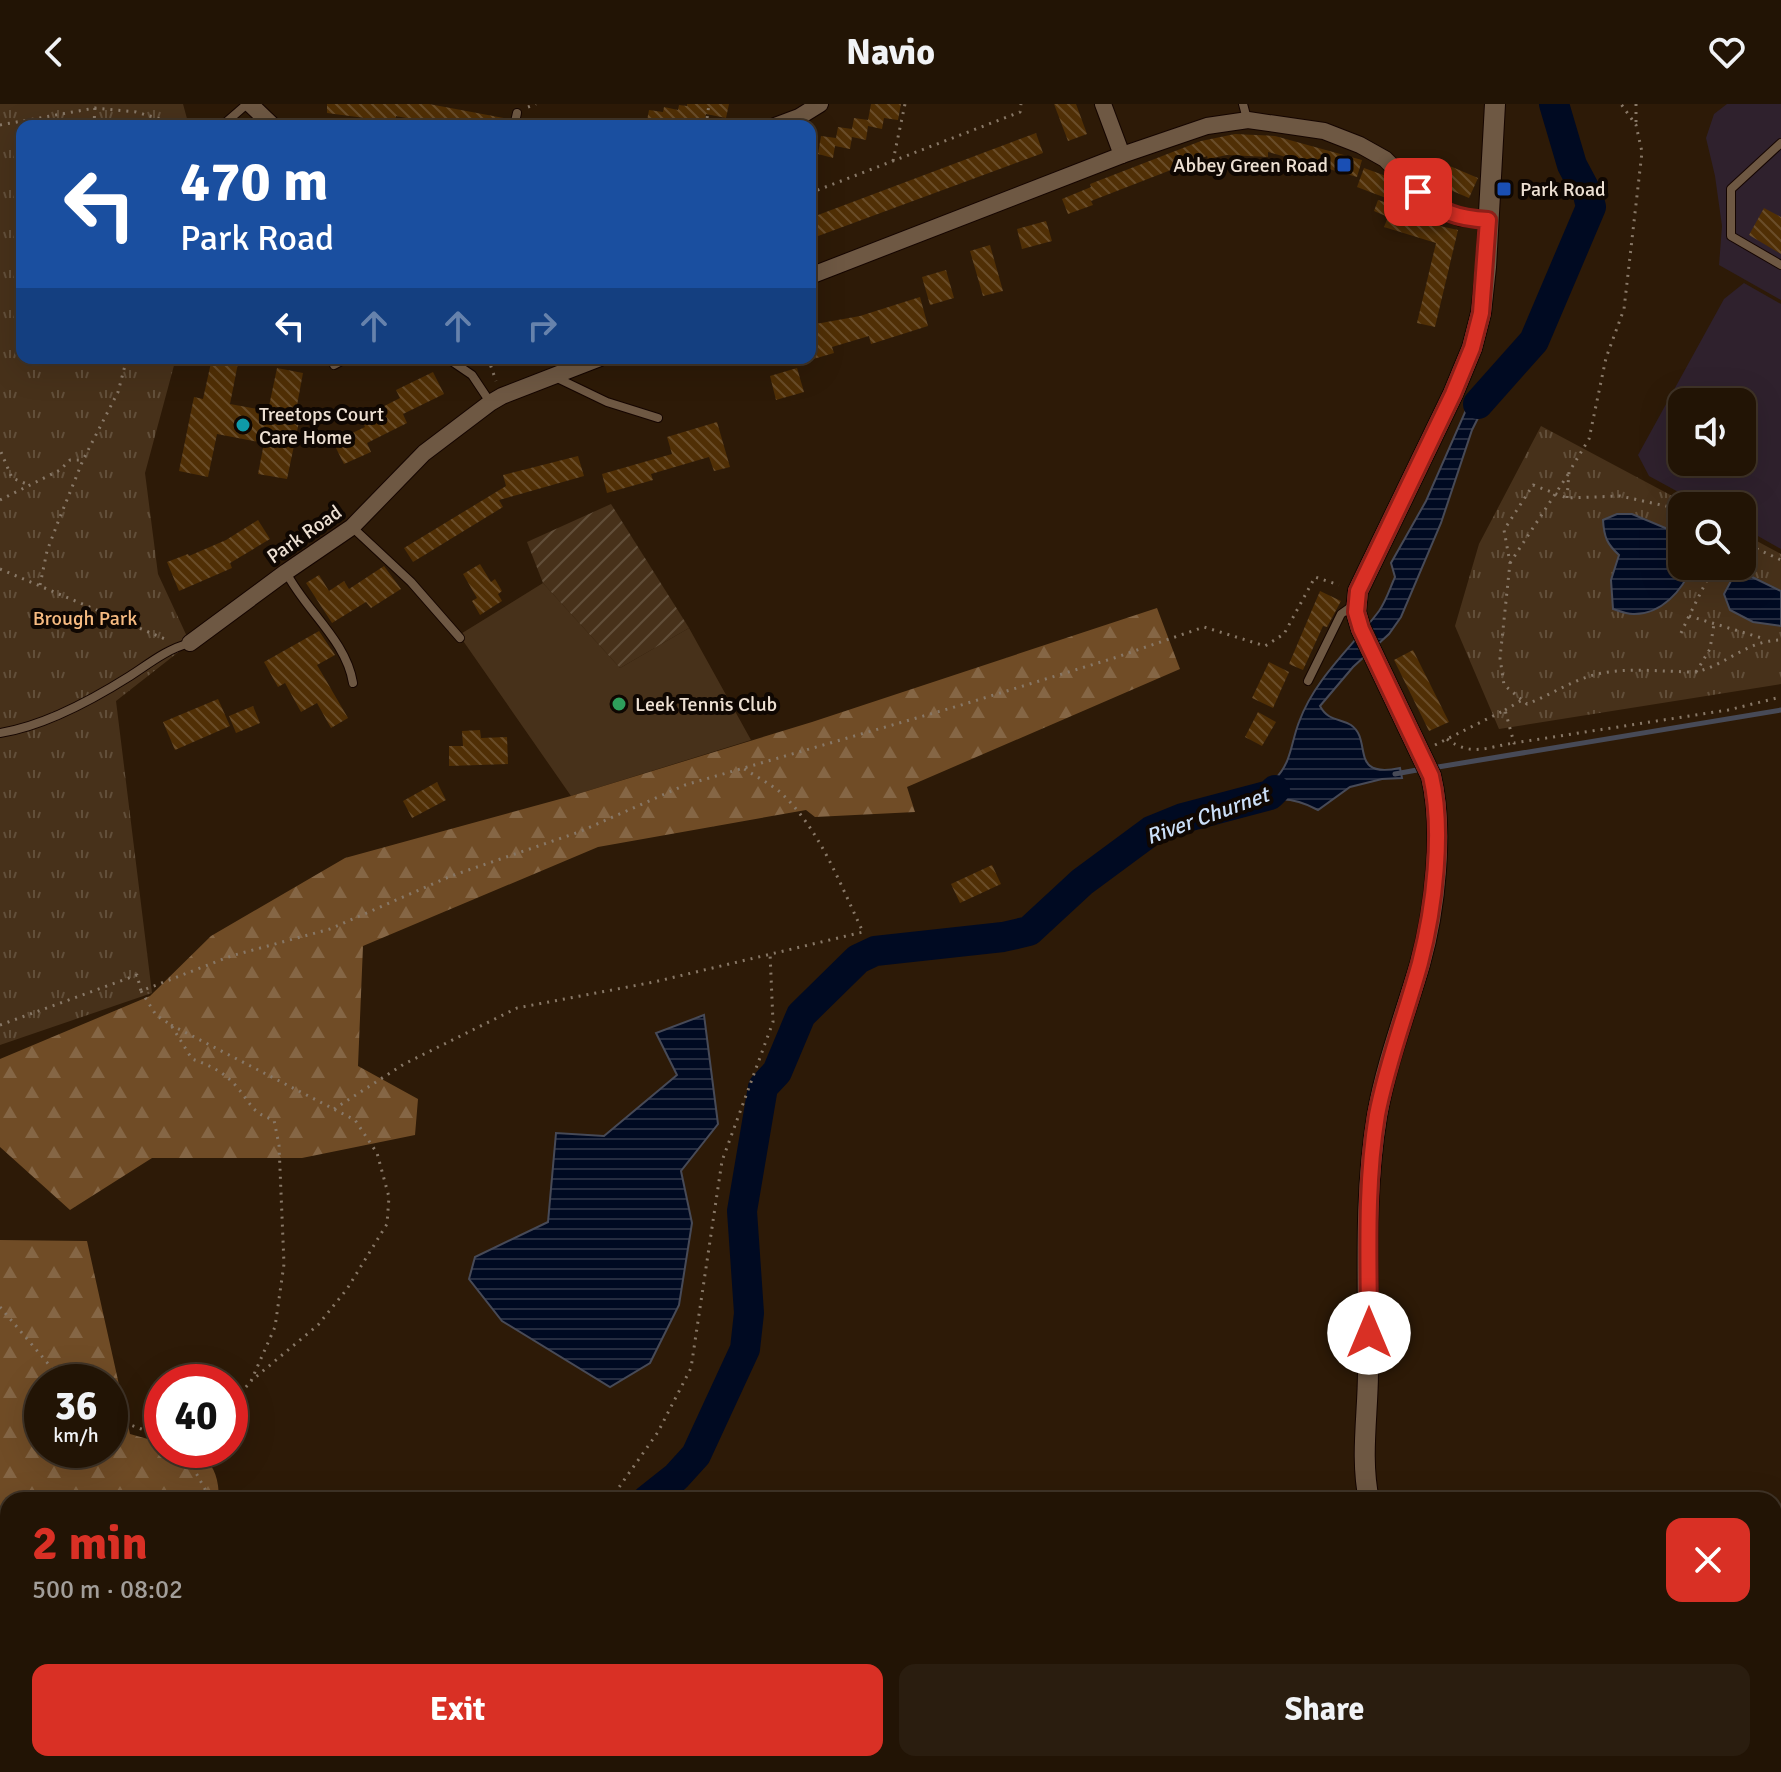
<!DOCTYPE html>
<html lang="en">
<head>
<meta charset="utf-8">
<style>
	body { margin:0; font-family:Signika,sans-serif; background:#2a1d0f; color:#f1f3f6; height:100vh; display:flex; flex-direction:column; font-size:30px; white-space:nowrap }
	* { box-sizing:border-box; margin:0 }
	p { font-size:26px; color:#a29e9a }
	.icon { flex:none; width:44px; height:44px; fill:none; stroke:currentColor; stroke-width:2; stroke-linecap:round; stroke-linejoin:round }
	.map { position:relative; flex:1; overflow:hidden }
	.drawer { position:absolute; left:0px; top:1388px; width:1782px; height:280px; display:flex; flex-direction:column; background:#221405; border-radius:24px 24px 0 0; box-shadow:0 8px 32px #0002,0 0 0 2px #3f3327 }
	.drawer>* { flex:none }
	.hud { position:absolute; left:16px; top:16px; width:800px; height:244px; border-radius:16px; box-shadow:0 8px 32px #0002,0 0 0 2px #3f3327; background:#1a4fa0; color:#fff; overflow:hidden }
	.tools { position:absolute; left:1668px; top:284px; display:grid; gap:16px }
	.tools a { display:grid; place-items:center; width:88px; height:88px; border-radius:16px; background:#221405; box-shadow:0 8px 32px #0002,0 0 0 2px #3f3327; font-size:40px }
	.speed { position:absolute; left:24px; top:1260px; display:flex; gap:16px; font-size:40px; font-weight:700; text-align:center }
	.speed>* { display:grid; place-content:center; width:104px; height:104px; border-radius:50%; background:#221405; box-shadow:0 8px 32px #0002,0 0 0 2px #3f3327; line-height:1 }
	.speed small { font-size:20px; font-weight:400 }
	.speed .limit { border:12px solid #d22; background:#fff; color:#111 }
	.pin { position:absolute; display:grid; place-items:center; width:68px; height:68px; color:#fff; margin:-34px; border-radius:16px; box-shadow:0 4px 12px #0006 }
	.me { position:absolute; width:88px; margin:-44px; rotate:0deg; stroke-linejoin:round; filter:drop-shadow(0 0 6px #0008) }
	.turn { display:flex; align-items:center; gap:28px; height:168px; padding:0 32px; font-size:36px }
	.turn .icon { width:104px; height:104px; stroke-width:2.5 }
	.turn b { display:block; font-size:56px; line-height:68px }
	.lanes { display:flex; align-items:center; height:76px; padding:0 32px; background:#0003; justify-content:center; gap:40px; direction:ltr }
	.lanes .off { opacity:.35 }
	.round { display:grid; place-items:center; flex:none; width:84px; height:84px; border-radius:16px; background:#2a1d0f }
	.head { display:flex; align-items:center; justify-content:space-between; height:136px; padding:0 32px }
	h1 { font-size:48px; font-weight:700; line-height:60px; color:#d93025 }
	.button { display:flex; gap:16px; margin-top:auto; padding:16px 32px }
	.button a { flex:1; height:92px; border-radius:16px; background:#d93025; color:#fff; font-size:32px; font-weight:700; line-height:92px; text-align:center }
	.button a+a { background:#2a1d0f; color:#f1f3f6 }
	header { display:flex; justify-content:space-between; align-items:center; height:104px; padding:0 32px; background:#221405; font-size:36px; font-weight:700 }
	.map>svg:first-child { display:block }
	.commercial { fill:#2f212d; fill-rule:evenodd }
	.grass { fill:#47311a }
	.forest { fill:url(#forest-firs); fill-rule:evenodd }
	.park { fill:url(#park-tufts) }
	.garden { fill:url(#garden-furrows) }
	.water { fill:url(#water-rules); stroke:#474a57; stroke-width:2 }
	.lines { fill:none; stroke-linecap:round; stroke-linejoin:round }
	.stream { stroke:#474a57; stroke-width:5 }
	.river { stroke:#000a22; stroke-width:30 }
	.building { fill:url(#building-back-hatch) }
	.service-casing { stroke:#150500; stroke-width:10 }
	.minor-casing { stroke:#150500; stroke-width:18 }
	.tertiary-casing { stroke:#150500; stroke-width:22 }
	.path { stroke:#887867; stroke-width:3; stroke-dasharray:2 6; stroke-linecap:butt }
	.service { stroke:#6e5843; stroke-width:8 }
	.minor { stroke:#6e5843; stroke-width:16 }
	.tertiary { stroke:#6e5843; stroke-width:20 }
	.route-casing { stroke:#8d1f18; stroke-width:20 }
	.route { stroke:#d93025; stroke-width:14 }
	.transit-dot { fill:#1a4fb4; stroke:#0f0702; stroke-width:3 }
	.culture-dot { fill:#0f9aa8; stroke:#0f0702; stroke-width:3 }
	.leisure-dot { fill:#2e9e5b; stroke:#0f0702; stroke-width:3 }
	.labels { text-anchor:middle; stroke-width:8; stroke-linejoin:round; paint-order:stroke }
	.poi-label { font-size:20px; fill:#ede0d3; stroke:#0f0702; text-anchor:start }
	.street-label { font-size:20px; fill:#ede0d3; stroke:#0f0702 }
	.park-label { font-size:20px; fill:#f7bb81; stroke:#0f0702 }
	.water-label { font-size:22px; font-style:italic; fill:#cbdff8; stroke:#0f0702 }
</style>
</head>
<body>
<header><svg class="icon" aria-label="back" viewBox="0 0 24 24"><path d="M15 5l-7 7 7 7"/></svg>Navio<svg class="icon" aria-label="heart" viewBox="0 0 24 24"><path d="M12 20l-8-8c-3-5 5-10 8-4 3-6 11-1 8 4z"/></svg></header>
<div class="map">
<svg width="1781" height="1668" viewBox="0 0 1781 1668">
	<defs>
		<pattern id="forest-firs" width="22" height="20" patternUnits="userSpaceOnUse" patternTransform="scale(2)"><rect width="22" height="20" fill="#704c26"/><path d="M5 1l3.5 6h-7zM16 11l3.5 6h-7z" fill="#856645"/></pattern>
		<pattern id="park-tufts" width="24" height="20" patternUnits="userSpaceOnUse" patternTransform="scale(2)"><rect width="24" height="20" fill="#47311a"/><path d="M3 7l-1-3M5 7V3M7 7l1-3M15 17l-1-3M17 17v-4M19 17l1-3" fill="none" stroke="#624f3a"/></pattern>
		<pattern id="garden-furrows" width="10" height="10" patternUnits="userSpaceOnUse" patternTransform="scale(2)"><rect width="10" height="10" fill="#47311a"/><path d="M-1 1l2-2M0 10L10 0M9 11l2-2" fill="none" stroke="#624f3a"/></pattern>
		<pattern id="water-rules" width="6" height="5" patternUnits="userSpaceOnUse" patternTransform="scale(2)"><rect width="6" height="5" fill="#000a22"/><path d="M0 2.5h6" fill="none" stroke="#262d41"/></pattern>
		<pattern id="building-back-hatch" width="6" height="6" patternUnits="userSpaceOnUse" patternTransform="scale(2)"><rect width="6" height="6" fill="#502f05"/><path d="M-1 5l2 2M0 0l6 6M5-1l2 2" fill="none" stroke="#6a4d29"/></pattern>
	</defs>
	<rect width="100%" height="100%" fill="#2d1a07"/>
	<g class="commercial">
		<path d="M1727,0h54v196l-62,-35 3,-39 -7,-50 -9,-38 8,-24z"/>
		<path d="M1744,179l37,21v245l-39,-22v-21h-38l-55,-30 -11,-21 86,-156zM1682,298h60v60h-60z"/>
	</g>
	<path class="grass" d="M543,479l77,85 69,-40 62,112 -180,56 -112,-161z"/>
	<g class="forest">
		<path d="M1157,504l23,61 -273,118 8,25 -100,5 -9,-7 -208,37 -235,99 -5,120 60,33 -3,36 -113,23h-150l-82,52 -70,-63v-88l150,-63 61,-60 134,-78 226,-62 241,-74z"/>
		<path d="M0,1136l87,1 43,193 32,9v7c38,0 57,8 57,50h-211v264h168l3,8h-179zM42,1278h68v68h-68z"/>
	</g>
	<g class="park">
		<path d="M0,0h183l6,22h-167v232h154l-31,115 13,101 32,69 -74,58 36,292 -152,52z"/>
		<path d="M1541,322l150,80h-9v60h60v-33l39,21v130l-282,45 -44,-103 24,-82z"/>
	</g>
	<path class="garden" d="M611,400l78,124 -69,40 -77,-85 -16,-41z"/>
	<g class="water">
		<path d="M1500,265l9,6 -25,31 -12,24 -31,93 -40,94 -12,17 -36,33 -33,39c8,15 19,12 31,19 22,15 -3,54 49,43l2,10 -20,1 -32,8 -32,23c-35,-18 -46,-10 -81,1l-1,-15c15,-3 29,-6 39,-17 17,-17 16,-37 24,-57 16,-44 53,-75 80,-111 7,-10 11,-23 16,-34l-4,-14 35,-62 47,-107z"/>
		<path d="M1617,410h15l50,21v31h10c-9,24 -31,49 -59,48 -6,0 -14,-3 -20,-5l-2,-29 8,-25c-12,-11 -15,-18 -16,-35z"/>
		<path d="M1748,471l33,16v35l-28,-4 -23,-12 -6,-16 8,-15z"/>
		<path d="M704,911l14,109 -37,47 11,52 -13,82 -29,58 -40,24 -108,-66 -33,-42 6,-22 73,-35 8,-89 48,3 73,-61 -21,-42z"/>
	</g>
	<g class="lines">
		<g class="stream">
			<path d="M1438,663l343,-57"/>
			<path d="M1395,670l22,-4"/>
		</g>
		<g class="river">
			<path d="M1478,300l56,-63 57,-134 -3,-12 -16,-30 -18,-61"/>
			<path d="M647,1396l29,-23 20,-22 49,-106 4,-36 -7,-102 21,-124 14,-15 24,-57 57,-56 17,-8 128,-14 26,-6 53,-49 69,-51 32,-13 87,-23 5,-5"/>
			<path d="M561,1668l1,-8"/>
		</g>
	</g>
	<g class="building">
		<path d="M327,0h102l80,15 -2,7h-60l-51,-10 -1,6 -68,-9z"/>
		<path d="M687,0h42l-3,14 -20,-4 -2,9 -12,-2 -1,5h-45l3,-16 14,2 1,-5 14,3 1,-5 8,1z"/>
		<path d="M871,0h30l-3,16 -14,-2 -2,11 -14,-3 -2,14 -14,-3 -2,12 -15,-3 -2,12 -15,-4 3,-18 15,2 2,-11 14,2 2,-11 14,2z"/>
		<path d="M1054,0h22l11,30 -19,7z"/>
		<path d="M1036,29l7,20 -233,86v-21z"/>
		<path d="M1235,30l40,2 87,24 -5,17 -89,-25v5l-41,-2 -19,4 -1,-3 -116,45 2,4 -25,9 -6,-15 29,-12 -1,-3 111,-43z"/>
		<path d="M1438,57l40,17 -9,20 -40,-17z"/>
		<path d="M1364,64l22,8 6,5 -6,17 -29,-11z"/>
		<path d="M1378,96l52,16 3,2 -2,6 27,6 -23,97 -18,-4 19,-80 -52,-16 4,-10 -14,-6z"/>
		<path d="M1764,104l17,9v37l-32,-19z"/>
		<path d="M1046,117l6,20 -30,8 -5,-20z"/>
		<path d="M990,141l13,46 -20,5 -13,-45z"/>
		<path d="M946,166l8,28 -24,7 -8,-28z"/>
		<path d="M920,193l8,29 -57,18 -2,-8 -37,11 2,6 -24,7v-35l50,-9z"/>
		<path d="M212,254h27l-9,46 38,7 9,-43 26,5 -8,43 5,1 -13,62 -29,-5 6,-31 -47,-9 -9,43 -29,-6 15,-74 9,2z"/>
		<path d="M797,264l7,24 -28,8 -6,-24z"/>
		<path d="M433,268l11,22 -41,20 4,9 -40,20 4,9 -27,12 -11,-22 32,-15 -4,-9 39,-20 -4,-8z"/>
		<path d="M717,318l13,45 -16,4 -5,-14 -58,17 2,6 -46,13 -5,-19 70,-20 -5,-17z"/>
		<path d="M578,352l6,20 -85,24 4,7 -90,55 -9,-14 102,-62 -3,-11z"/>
		<path d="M258,416l12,19 -40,24 2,5 -53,23 -12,-29 21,-8 1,2 37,-16z"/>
		<path d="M480,460l11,18 4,-3 7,12 -4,3 4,7 -22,14 -8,-14 5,-3 -14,-24z"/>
		<path d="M384,462l17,23 -30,19 -5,-6 -34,21 -26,-40 13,-8 10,16 15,-10 5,8z"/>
		<path d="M1320,487l21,10 -14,26 -4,-1 -20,44 -14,-6z"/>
		<path d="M319,527l16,24 -18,10 31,53 -17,10 -14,-25 -16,9 -16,-29 -7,4 -14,-25z"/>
		<path d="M1413,546l36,72 -20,9 -35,-71z"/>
		<path d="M1269,558l20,10 -16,36 -21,-10z"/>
		<path d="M218,595l12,27 -55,24 -12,-28z"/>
		<path d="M253,602l7,17 -24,10 -7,-17z"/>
		<path d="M1258,608l18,10 -14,24 -17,-9z"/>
		<path d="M480,626l1,8 26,-1 1,27 -59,2v-20h14l-1,-15z"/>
		<path d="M437,678l9,18 -34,18 -9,-17z"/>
		<path d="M992,761l9,19 -41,19 -9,-19z"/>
	</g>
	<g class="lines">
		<g class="service-casing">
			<g id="service">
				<path d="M1243,0l4,15"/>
				<path d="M224,20l23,-20"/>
				<path d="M514,22l3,-13"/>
				<path d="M1781,39l-50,46v47l50,29"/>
				<path d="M447,254l25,17 18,27"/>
				<path d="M334,261l13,-7"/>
				<path d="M555,273l52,25 51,16"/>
				<path d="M352,423l59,55 49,56"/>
				<path d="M286,468c19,38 60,68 67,111"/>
				<path d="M1308,577l33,-67 14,-10"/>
				<path d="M0,629c45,-7 92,-33 130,-57 20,-13 37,-27 60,-33"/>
			</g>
		</g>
		<g class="minor-casing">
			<g id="minor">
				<path d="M250,0l23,22"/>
				<path d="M1103,0l19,51"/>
				<path d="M775,22l24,-9 21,-13"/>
				<path d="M810,172l312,-121 85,-29 41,-6 76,11 36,14 25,14 33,33 24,19 19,7 27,2"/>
				<path d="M190,539l96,-71 66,-45 72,-74 66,-50 12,-7 98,-38"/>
			</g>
		</g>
		<g class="tertiary-casing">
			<g id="tertiary">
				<path d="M1369,1396c-9,-42 -1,-86 -1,-128 1,-85 -5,-171 9,-256 9,-52 28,-101 43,-152 15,-53 24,-134 11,-188l-70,-147 -5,-17 2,-21 95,-197 19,-46 9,-35 5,-46 9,-163"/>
				<path d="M1470,1660l9,8"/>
			</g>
		</g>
		<g class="path">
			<path d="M1636,0v20"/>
			<path d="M528,3l8,-3"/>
			<path d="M0,21l95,-17 41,4 48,14"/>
			<path d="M94,22l1,-22"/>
			<path d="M706,22l3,-22"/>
			<path d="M893,57l12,-57"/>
			<path d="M810,89l210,-81 1,-8"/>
			<path d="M488,254l8,23"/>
			<path d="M1,348l11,26 17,7"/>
			<path d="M1567,394l2,-26 20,-33 17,-81 18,-49 18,-157 -6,-27 -15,-21"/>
			<path d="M0,396l60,-30 10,-10h13"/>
			<path d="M1682,409l-16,-7 -46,-10 -53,2 -34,-13 -29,45 6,33 -10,95 4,27 23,19c21,-8 41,-21 63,-28 32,-10 72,-4 106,-4 30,-7 52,-32 85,-32"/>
			<path d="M1742,422l14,-18"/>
			<path d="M1742,438l39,18"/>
			<path d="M1510,459l59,-90"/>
			<path d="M1714,462l-25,50 76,23"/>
			<path d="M0,465l165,70"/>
			<path d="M40,481l7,-34 11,-29 25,-62 35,-68 9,-34"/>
			<path d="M1681,529l8,-17"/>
			<path d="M1696,568l14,-23 4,-25"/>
			<path d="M1505,606l17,-10"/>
			<path d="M1447,635c24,18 40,8 67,4"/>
			<path d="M1435,641l70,-35 9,33 214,-33 53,-13"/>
			<path d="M141,887l15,24 15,10 21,34c17,6 32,13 44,27 15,17 15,27 38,34l5,25 5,119 -9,63 -24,54 -21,25"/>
			<path d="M0,921l137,-50 4,16 90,-35 99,-27 121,-53 128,-44 106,-47 273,-79 156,-48 90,-31 61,19 19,-12 31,-57 24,8"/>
			<path d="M171,921l184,95 22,33 12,44 -2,27 -40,65 -29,36 -67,56"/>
			<path d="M334,1005l70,-45 113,-56 137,-26 209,-50c-23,-48 -43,-103 -83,-140 -11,-9 -25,-16 -37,-24"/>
			<path d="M0,1203l56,66 11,9"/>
			<path d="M110,1313l52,20"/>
			<path d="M185,1349l26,47"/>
			<path d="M610,1396l48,-68 33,-64 31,-207 51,-139 -3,-69"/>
			<path d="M1774,1551l7,-3"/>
			<path d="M469,1668l2,-8"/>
			<path d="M985,1668l6,-8"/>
		</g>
		<use href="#service" class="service"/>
		<use href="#minor" class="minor"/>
		<use href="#tertiary" class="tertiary"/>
	</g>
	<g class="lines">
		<g class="route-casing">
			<path id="route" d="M1369,1229c0,-72 -4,-146 8,-218 10,-52 29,-101 43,-152 14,-54 24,-132 11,-187l-70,-147 -5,-17 2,-21 95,-197 19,-46 9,-35 7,-93c-33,-2 -44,-7 -70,-28"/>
		</g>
		<use href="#route" class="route"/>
	</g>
	<g class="transit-dot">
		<rect x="1336" y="53" width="16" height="16" rx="4"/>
		<rect x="1496" y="77" width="16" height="16" rx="4"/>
	</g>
	<circle class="culture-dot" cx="243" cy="321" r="8"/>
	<circle class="leisure-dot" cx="619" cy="600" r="8"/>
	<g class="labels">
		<g class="poi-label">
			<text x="1328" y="68" text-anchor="end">Abbey Green Road</text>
			<text x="1520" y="92">Park Road</text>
			<text x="259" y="317">Treetops Court<tspan x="259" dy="23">Care Home</tspan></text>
			<text x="635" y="607">Leek Tennis Club</text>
		</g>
		<g class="street-label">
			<text transform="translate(304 430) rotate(-35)" y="7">Park Road</text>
		</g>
		<g class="park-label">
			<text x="85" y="521">Brough Park</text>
		</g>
		<g class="water-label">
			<text transform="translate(1207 711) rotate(-20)" y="8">River Churnet</text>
		</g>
	</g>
</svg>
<div class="tools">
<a><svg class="icon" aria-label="sound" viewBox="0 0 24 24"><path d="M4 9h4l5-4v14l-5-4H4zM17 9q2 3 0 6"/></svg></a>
<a><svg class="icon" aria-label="search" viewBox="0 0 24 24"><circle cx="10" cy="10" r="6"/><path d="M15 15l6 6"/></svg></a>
</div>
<div class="speed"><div>36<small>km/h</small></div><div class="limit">40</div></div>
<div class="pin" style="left:1418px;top:88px;background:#d93025"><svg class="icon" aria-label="arrive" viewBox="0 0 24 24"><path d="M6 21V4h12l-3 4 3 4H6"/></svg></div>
<svg class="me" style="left:1369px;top:1229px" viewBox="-20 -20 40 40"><circle r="19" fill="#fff"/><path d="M0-13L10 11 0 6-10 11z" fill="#d93025"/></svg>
<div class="hud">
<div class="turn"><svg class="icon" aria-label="left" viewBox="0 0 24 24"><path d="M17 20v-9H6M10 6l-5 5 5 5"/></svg><div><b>470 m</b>Park Road</div></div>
<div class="lanes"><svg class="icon" aria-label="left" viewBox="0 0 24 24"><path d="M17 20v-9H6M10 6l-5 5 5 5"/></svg><svg class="icon off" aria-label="ahead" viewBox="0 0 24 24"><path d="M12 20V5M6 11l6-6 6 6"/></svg><svg class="icon off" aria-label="ahead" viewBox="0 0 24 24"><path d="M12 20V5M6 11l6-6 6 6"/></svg><svg class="icon off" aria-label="right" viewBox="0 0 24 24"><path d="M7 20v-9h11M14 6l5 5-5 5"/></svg></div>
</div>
<section class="drawer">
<div class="head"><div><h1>2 min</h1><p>500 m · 08:02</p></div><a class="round" style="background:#d93025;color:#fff"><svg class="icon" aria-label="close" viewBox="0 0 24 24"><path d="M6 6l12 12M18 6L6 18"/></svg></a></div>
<div class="button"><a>Exit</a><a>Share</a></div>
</section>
</div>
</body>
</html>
